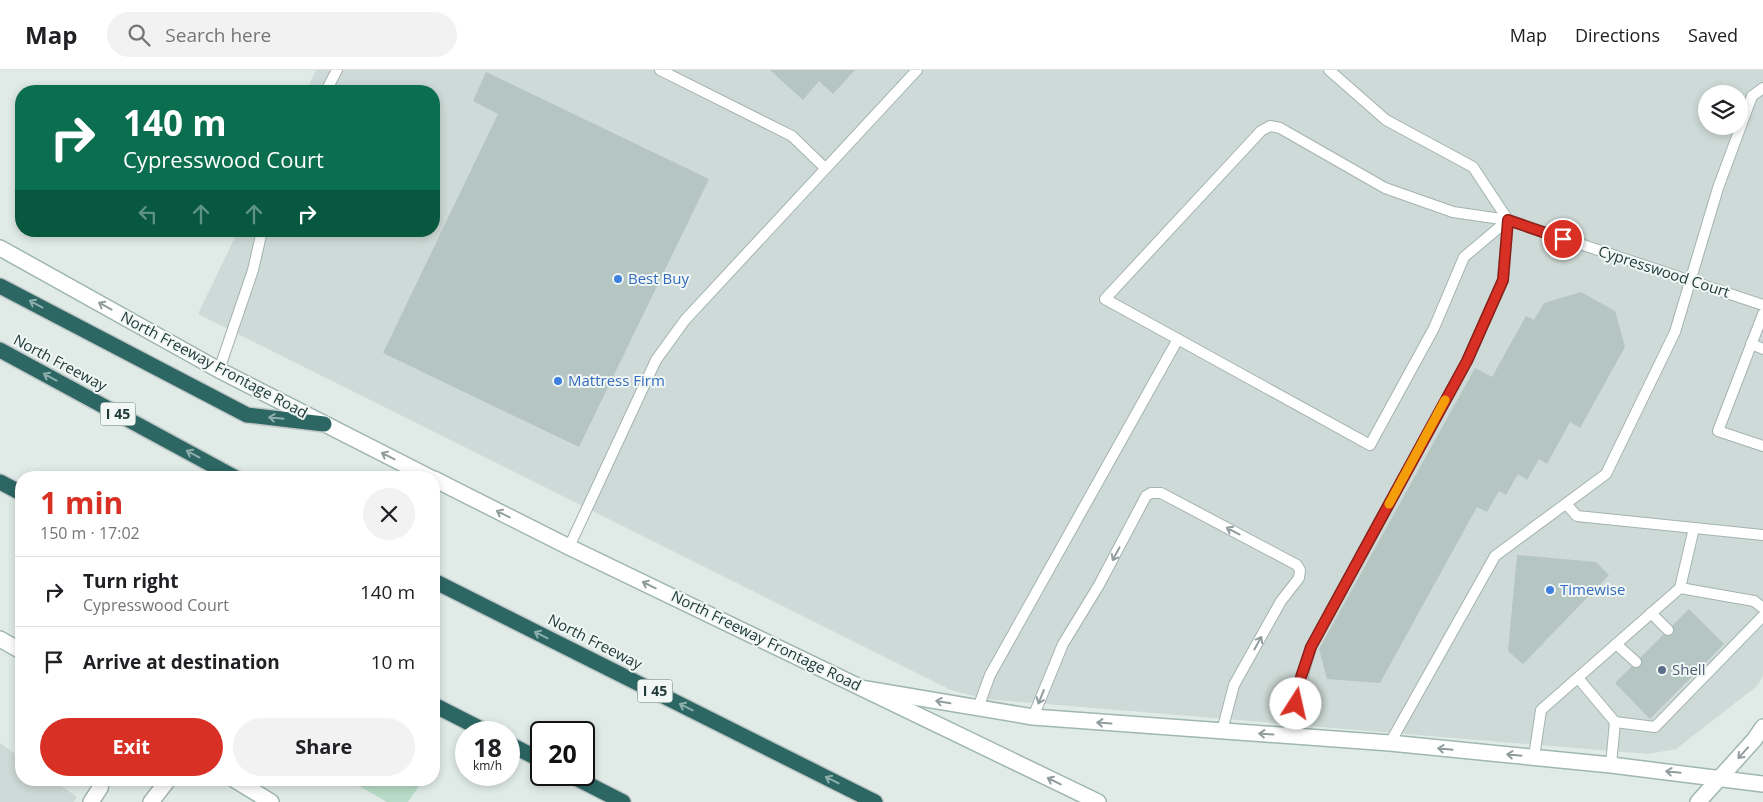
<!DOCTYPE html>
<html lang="en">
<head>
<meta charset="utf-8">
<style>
	body { margin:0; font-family:"Open Sans",sans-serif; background:#f2f2f2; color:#202124; height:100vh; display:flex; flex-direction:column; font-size:19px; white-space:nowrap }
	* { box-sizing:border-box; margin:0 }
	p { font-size:16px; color:#757577 }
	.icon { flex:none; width:28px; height:28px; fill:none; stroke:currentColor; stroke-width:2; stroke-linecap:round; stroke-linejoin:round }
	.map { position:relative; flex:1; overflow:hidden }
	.side { position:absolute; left:15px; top:401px; width:425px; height:315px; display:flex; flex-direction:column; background:#fff; border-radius:20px; box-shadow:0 2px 8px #0003 }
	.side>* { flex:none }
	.top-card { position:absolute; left:15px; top:15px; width:425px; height:152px; border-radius:20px; box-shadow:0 2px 8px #0003; background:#0b6e4f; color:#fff; overflow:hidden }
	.buttons { position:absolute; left:1698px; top:15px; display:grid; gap:10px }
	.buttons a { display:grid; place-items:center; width:50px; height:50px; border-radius:50%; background:#fff; box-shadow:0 2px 8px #0003; font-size:25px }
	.speed { position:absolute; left:455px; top:651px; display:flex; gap:10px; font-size:25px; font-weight:700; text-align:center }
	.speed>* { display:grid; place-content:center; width:65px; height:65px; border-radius:50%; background:#fff; box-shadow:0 2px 8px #0003; line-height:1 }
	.speed small { font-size:12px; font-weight:400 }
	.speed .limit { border:2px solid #111; border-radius:8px; background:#fff; color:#111 }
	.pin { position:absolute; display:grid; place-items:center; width:42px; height:42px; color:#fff; margin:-21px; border:2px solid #fff; border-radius:50%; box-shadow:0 1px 5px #0007 }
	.me { position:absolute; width:55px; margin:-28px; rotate:10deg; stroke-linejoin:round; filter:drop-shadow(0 0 4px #0008) }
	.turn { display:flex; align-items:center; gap:18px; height:105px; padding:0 25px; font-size:22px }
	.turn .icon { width:65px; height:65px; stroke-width:2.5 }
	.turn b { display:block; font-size:35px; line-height:42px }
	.lanes { display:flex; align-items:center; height:48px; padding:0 25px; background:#0003; justify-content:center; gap:25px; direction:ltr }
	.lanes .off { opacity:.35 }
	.round { display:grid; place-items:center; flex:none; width:52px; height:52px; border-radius:26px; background:#f2f2f2 }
	.overview { display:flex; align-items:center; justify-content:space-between; height:85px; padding:0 25px }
	h1 { font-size:30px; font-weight:700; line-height:38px; color:#d93025 }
	.button { display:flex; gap:10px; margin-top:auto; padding:10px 25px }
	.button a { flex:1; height:58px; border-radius:30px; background:#d93025; color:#fff; font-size:20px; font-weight:700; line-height:58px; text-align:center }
	.button a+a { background:#f2f2f2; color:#202124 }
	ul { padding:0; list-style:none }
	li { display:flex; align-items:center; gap:15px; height:70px; padding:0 25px; border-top:1px solid #e0e0e0 }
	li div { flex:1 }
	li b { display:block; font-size:19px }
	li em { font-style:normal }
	header { display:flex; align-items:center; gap:30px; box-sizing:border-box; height:70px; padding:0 25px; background:#fff; border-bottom:1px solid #e0e0e0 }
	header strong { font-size:24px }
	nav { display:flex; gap:28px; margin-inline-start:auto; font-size:18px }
	.search { width:350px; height:45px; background:#f2f2f2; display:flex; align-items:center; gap:12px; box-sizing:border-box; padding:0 18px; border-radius:28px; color:#757577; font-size:19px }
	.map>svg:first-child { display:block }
	.built { fill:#cedad7; fill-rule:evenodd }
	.green { fill:#b8dcc7 }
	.building { fill:#b5c5c1 }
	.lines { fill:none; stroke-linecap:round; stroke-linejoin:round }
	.lane-casing { stroke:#a3b3af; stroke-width:12 }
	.street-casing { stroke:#a3b3af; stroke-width:18 }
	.secondary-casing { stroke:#9fb6b1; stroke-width:18 }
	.highway-casing { stroke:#c1c8c7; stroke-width:18 }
	.lane { stroke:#fff; stroke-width:10 }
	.street { stroke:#fff; stroke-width:15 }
	.secondary { stroke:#fff; stroke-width:15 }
	.highway { stroke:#2c6764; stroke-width:15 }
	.oneway { stroke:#8eafac }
	.oneway2 { stroke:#909d9c }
	.route-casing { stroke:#8d1f18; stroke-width:12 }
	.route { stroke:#d93025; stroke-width:9 }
	.slow { stroke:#f59e0b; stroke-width:9 }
	.shop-dot { fill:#3f7fe0; stroke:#f0f7f5; stroke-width:2 }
	.service-dot { fill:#5c6f8a; stroke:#f0f7f5; stroke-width:2 }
	.labels { text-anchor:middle; stroke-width:4; stroke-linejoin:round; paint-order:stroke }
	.shield { fill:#f0f7f5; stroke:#5f7371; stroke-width:1 }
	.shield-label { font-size:14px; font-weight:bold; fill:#213b38 }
	.street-label { font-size:15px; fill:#213b38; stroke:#f0f7f5 }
	.shop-label { font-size:15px; fill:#366cbe; stroke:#f0f7f5; text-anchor:start }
	.service-label { font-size:15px; fill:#4e5e75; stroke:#f0f7f5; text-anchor:start }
</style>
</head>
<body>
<header>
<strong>Map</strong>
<div class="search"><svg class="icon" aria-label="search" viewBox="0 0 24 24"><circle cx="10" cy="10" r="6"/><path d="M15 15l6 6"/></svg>Search here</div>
<nav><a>Map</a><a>Directions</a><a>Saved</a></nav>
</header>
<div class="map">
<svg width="1763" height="732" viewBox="0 0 1763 732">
	<rect width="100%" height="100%" fill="#e0ebe7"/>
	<g class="built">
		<path d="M316,0h1447v606l-6,10 -81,63 -28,5 -663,-55 -34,-9 -753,-376 40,-83h196v-140h-128zM1706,24h33v32h-33z"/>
		<path d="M0,673l21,15v22h32l24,17 -3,5h-74z"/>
	</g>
	<path class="green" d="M349,710h74l-15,22h-21z"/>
	<g class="building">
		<path d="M770,0h85l-22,24 -14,-13 -16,19z"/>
		<path d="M486,2l223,107 -130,268 -196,-94 115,-239 -25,-13z"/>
		<path d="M1581,222l34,19 10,36 -45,81 -10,-6 -23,42 -8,-5 -12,21 -9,-6 -12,21 -7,-4 -12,21 -10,-5 -97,176 -53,-4 -8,-30 156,-281 17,9 34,-61 8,4 10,-17z"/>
		<path d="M1517,485l79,7 13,13 -86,89 -15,-13z"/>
		<path d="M1689,539l35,35 -74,75 -35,-36z"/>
	</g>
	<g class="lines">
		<g class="lane-casing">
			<g id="lane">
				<path d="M660,0l132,66 33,32"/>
				<path d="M326,21l11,-21"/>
				<path d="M1508,150l-44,37 -30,71 -64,117 -265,-146 156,-168 9,-5 10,2 105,60 68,24 55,8 255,85"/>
				<path d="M1763,244l-45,117 45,15"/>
				<path d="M1751,274l12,5"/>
				<path d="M219,300l34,-100 9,-39"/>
				<path d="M1566,434l11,12 186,19"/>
				<path d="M569,477l87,-187 29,-40 232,-250"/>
				<path d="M1680,518l14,-60"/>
				<path d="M1651,543l17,17"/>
				<path d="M1616,574l20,18"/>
				<path d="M1578,608l37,44 -4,43"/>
				<path d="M978,638l12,-33 188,-336"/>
				<path d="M1033,647l30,-73 36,-59 47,-89 5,-3h10l136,72 3,5 -1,8 -18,23 -47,84 -12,46"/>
				<path d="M1615,652l40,5 108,-111"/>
				<path d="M1296,666c0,-32 5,-59 15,-89l156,-286 36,-81 5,-60 -35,-53 -87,-47 -57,-50"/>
				<path d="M1390,673l105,-187 111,-82 69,-142 43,-144 34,-92 11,-8"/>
				<path d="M1534,687l7,-47 139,-122 74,13 9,7"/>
			</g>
		</g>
		<g class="street-casing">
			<g id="street">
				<path d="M91,732l9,-14 2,-8"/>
				<path d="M151,732l17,-22"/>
			</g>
		</g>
		<g class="secondary-casing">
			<g id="secondary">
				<path d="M0,178l219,122 212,108"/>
				<path d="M434,409l135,68 529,255"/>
				<path d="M0,569l21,12"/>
				<path d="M866,619l167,28 357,26 221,22 152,19"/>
				<path d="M235,710l36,22"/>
				<path d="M1698,732l56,-62 9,-13"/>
			</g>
		</g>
		<g class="highway-casing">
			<g id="highway">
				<path d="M0,216l247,129 77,9"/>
				<path d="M0,280l236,128"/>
				<path d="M0,412l21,11"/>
				<path d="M434,511l441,221"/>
				<path d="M434,635l53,27"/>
				<path d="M509,674l32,16"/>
				<path d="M570,705l53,27"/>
			</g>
		</g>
		<use href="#lane" class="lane"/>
		<use href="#street" class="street"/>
		<use href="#secondary" class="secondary"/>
		<use href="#highway" class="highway"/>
	</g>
	<defs><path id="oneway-shaft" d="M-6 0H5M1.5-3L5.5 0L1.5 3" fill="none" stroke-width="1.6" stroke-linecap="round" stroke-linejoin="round" transform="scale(1.25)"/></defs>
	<g class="oneway">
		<use href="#oneway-shaft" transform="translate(36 234) rotate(-152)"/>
		<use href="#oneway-shaft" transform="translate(50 307) rotate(-152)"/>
		<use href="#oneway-shaft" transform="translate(276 348) rotate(-174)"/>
		<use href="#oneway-shaft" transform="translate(193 384) rotate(-152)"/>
		<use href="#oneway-shaft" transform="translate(541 565) rotate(-153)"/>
		<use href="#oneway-shaft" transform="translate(686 637) rotate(-153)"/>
		<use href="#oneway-shaft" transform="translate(832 710) rotate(-153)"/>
	</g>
	<g class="oneway2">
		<use href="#oneway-shaft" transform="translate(105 236) rotate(-151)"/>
		<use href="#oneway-shaft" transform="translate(388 386) rotate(-153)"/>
		<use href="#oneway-shaft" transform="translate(503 444) rotate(-153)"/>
		<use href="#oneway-shaft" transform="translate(1233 461) rotate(-152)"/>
		<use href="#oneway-shaft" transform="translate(1116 484) rotate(118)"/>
		<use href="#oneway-shaft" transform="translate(649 515) rotate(-154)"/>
		<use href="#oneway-shaft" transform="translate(1258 573) rotate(-61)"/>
		<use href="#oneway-shaft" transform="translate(1041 627) rotate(112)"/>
		<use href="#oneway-shaft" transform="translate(943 632) rotate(-170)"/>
		<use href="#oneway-shaft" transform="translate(1104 653) rotate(-176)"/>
		<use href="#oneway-shaft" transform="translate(1266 664) rotate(-176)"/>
		<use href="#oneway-shaft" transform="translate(1445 679) rotate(-174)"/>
		<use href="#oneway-shaft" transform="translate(1743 683) rotate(132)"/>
		<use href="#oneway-shaft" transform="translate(1514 685) rotate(-174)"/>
		<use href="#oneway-shaft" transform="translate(1673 702) rotate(-174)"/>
		<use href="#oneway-shaft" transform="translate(1054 711) rotate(-154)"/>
	</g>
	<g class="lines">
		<g class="route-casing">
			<path id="route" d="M1296,634l4,-24 11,-33 156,-286 36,-81 5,-60 55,19"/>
		</g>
		<use href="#route" class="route"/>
		<path class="slow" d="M1389,434l56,-104"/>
	</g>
	<g class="shop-dot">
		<circle cx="618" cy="209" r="5"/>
		<circle cx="558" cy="311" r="5"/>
		<circle cx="1550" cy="520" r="5"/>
	</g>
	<circle class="service-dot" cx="1662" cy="600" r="5"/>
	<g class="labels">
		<g class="shield">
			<rect x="100.5" y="332.5" width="35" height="23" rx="4"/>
			<rect x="637.5" y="609.5" width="35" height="23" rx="4"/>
		</g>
		<g class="shield-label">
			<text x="118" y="349">I 45</text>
			<text x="655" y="626">I 45</text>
		</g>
		<g class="street-label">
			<text transform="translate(1664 202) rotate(18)" y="5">Cypresswood Court</text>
			<text transform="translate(60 293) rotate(28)" y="5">North Freeway</text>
			<text transform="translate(214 295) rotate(28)" y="5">North Freeway Frontage Road</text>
			<text transform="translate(766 571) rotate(26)" y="5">North Freeway Frontage Road</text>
			<text transform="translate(595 572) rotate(27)" y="5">North Freeway</text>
		</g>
		<g class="shop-label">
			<text x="628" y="214">Best Buy</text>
			<text x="568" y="316">Mattress Firm</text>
			<text x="1560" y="525">Timewise</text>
		</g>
		<g class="service-label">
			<text x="1672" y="605">Shell</text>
		</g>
	</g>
</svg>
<div class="buttons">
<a><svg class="icon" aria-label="layers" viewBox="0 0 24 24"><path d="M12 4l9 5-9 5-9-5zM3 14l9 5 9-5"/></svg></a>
</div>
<div class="speed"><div>18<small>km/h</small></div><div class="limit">20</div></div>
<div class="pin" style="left:1563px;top:169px;background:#d93025"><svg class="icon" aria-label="arrive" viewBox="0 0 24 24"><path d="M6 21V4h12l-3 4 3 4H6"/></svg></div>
<svg class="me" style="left:1296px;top:634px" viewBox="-20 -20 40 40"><circle r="19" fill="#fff"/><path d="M0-13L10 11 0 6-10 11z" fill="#d93025"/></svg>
<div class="top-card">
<div class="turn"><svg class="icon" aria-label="right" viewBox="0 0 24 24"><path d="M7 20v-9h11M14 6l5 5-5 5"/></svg><div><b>140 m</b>Cypresswood Court</div></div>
<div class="lanes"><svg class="icon off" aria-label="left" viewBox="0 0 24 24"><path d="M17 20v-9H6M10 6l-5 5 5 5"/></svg><svg class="icon off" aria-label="ahead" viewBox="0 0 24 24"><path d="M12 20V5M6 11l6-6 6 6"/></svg><svg class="icon off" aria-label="ahead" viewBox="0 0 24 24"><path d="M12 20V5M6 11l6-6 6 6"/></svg><svg class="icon" aria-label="right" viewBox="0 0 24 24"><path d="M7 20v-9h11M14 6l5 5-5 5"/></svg></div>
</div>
<section class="side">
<div class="overview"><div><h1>1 min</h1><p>150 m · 17:02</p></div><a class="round"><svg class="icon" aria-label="close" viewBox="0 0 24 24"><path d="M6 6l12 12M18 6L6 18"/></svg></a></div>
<ul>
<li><svg class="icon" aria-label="right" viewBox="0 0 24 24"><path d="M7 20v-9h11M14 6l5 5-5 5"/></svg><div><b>Turn right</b><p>Cypresswood Court</p></div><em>140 m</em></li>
<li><svg class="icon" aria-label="arrive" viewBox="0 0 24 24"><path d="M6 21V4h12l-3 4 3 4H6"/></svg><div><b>Arrive at destination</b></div><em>10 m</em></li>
</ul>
<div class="button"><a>Exit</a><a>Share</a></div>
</section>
</div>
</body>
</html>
